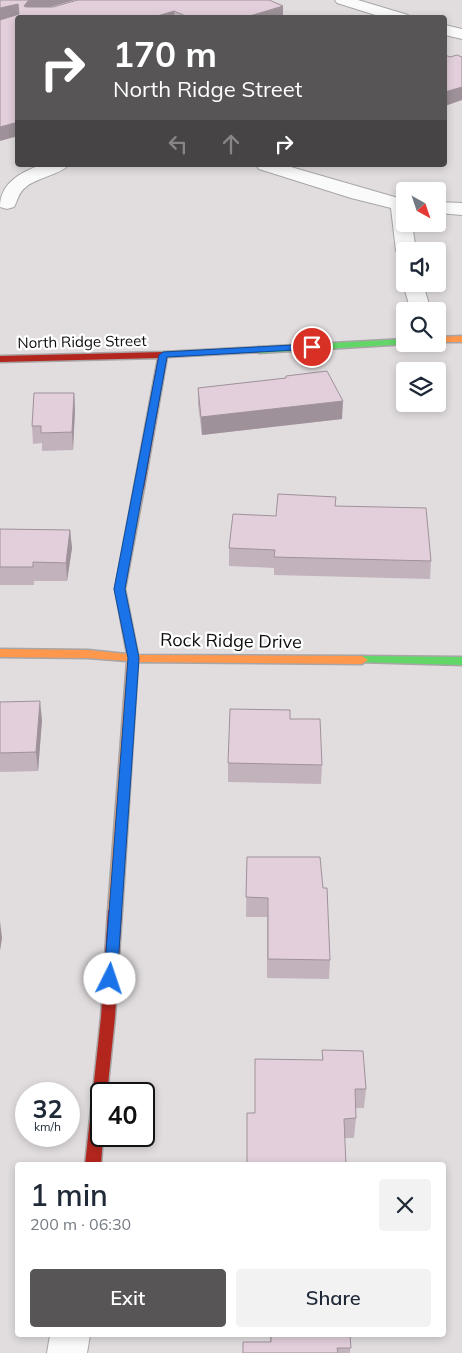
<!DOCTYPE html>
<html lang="en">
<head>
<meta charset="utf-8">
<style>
	body { margin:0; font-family:Mulish,sans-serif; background:#f2f2f3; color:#1f2937; height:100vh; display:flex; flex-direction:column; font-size:19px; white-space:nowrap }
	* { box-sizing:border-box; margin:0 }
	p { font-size:16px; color:#747a83 }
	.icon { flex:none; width:28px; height:28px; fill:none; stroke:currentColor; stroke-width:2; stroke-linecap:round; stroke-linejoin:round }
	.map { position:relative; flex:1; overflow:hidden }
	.panel { position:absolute; left:15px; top:1162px; width:431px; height:175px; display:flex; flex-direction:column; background:#fff; border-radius:5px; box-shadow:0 2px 8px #0003 }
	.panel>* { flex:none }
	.hud { position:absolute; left:15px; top:15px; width:432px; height:152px; border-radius:5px; box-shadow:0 2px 8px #0003; background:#585556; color:#fff; overflow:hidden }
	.needle { width:32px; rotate:140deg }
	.buttons { position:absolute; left:396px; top:182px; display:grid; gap:10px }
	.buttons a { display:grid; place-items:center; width:50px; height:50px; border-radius:5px; background:#fff; box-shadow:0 2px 8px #0003; font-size:25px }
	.speed { position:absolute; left:15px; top:1082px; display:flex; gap:10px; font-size:25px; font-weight:700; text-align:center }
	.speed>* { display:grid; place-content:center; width:65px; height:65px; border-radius:50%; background:#fff; box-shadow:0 2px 8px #0003; line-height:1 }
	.speed small { font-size:12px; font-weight:400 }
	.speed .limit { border:2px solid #111; border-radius:8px; background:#fff; color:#111 }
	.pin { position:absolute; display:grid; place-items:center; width:42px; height:42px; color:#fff; margin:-21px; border:2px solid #fff; border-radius:50%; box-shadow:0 1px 5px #0007 }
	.me { position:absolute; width:55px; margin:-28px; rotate:4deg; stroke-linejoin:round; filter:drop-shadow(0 0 4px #0008) }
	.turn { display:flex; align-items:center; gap:18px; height:105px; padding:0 15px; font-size:22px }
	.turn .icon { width:65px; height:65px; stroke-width:2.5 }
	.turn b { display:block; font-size:35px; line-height:42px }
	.lanes { display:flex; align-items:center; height:48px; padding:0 15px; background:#0003; justify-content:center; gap:25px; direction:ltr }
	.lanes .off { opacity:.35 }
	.round { display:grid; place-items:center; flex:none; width:52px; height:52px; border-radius:5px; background:#f2f2f3 }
	.overview { display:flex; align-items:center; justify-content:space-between; height:85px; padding:0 15px }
	h1 { font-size:30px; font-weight:600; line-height:38px }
	.cta { display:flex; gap:10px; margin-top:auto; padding:10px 15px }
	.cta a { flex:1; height:58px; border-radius:5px; background:#585556; color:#fff; font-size:20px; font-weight:600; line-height:58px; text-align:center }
	.cta a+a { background:#f2f2f3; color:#1f2937 }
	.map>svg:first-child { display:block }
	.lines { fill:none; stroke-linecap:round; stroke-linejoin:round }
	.street-casing { stroke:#a7a5a6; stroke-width:2 }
	.fast-casing { stroke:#a7a5a6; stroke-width:3 }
	.slow-casing { stroke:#a7a5a6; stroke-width:3 }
	.jam-casing { stroke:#a7a5a6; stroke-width:3 }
	.street { fill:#fafafa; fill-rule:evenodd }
	.fast { fill:#63d668; fill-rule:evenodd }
	.slow { fill:#ff974d; fill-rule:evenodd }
	.jam { fill:#b3261e; fill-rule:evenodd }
	.wall { fill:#c2b2bc }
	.shaded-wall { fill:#9e9199 }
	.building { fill:#e2cfdb; stroke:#9e9199 }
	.route { fill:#1a73e8; stroke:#114b97 }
	.labels { text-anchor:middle; stroke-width:4.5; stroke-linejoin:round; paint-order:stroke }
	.far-street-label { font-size:15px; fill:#0e0c0d; stroke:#fff }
	.street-label { font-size:18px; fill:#0e0c0d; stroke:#fff }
</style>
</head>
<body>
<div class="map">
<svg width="462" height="1353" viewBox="0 0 462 1353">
	<rect width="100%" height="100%" fill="#e1dddf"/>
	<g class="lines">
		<g class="street-casing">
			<g id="street">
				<path d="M335,0h23l50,15 2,3h-25l-48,-15z"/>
				<path d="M445,25l17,4v10l-17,-4z"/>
				<path d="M41,165h27c-6,9 -32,13 -42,22 -8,6 -8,13 -12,20l-7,2 -7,-2c0,-24 21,-35 41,-42z"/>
				<path d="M256,165h28l121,35v24h7l4,27h-11v6l-6,-2 -3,-4 -5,-43 -40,-10 -92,-29z"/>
				<path d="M438,202l24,1v12l-24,-2z"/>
				<path d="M405,281v3h18l8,27h-20l-8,-27z"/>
				<path d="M50,1335h40l-3,18h-40z"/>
			</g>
		</g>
		<g class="fast-casing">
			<g id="fast">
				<path d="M405,339v5h3l-149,9 -4,-3 4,-3z"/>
				<path d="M362,656l100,1v8l-104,-3 -2,-2z"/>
			</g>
		</g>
		<g class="slow-casing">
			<g id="slow">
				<path d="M462,336v6h-24v-5z"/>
				<path d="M139,485l5,3 -19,101 13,66 224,1 6,4 -6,4 -224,-2 -16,249 -2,3 -5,2 -5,-2 -2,-3 19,-250 -39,-3 -88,-1v-8l88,1 39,4 -12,-65 19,-101z"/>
			</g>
		</g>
		<g class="jam-casing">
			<g id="jam">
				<path d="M259,347l4,3 -1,2 -95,5 -23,131 -5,3 -5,-3 24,-130 -158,4v-6l163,-4z"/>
				<path d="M115,906l5,2 2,3 -7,106 -8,77h-6v42h2l-2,29h-16l16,-148 7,-106 2,-3z"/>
			</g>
		</g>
		<use href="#street" class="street"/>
		<use href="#fast" class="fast"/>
		<use href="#slow" class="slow"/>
		<use href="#jam" class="jam"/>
	</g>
	<g class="wall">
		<path d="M0,0h75l-26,7 234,-1v12h-265z"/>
		<path d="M286,376l56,43 -140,16 -4,-30v-17l88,-10z"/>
		<path d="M74,393l1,17 -2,40 -31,1v-8l-9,1 -1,-18z"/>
		<path d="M336,497l-1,9 96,55 -1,18 -156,-4v-7l-45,-2v-18l47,-32z"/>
		<path d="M0,529l70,1 2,18 -5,33h-33v4h-34z"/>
		<path d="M0,702l42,18 -4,51 -38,1z"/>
		<path d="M290,719l32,46 -1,19 -93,-2v-19z"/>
		<path d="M247,857l83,103 -1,19 -62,-1v-61h-21z"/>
		<path d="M322,1050l44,39 -2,19h-9l1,10 -2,20h-9l-90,-25 67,-53z"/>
		<path d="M270,1335h80v18h-107l27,-11z"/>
	</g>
	<g class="shaded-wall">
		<path d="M30,0h45l-47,13 -4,-7 4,-5z"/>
		<path d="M18,4l1,13 -19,4v-13z"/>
		<path d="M283,6v12h-40z"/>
		<path d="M174,11l1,7h-24z"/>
		<path d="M462,87v13l-17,6v-14z"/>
		<path d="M18,122v14l-18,5v-14z"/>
		<path d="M74,393l1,17 -2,40 -1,-18z"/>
		<path d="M343,401l-1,18 -140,16 -1,-18z"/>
		<path d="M70,530l2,18 -5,33 -1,-18z"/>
		<path d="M40,701l2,19 -4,51 -2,-19z"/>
		<path d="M0,921l2,17 -2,13z"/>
	</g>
	<g class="building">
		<path d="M0,0h30l-2,1 -4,5 2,1h27l25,-7h191l14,6 -40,12h-53l-16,-7 -23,7h-133v104l-18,5v-107l19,-6 -1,-10 -18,4z"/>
		<path d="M445,55l5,2 7,-2 5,2v30l-17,5z"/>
		<path d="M327,371l16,30 -142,16 -3,-29 88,-10v-2z"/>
		<path d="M34,393h40l-2,39 -31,1v-7h-9z"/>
		<path d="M278,494l58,3 -1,9 91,2 5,53 -157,-4 1,-7 -46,-2 4,-34 43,2z"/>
		<path d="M0,529l70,1 -4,33 -33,-1v5h-33z"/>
		<path d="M40,701l-4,51 -36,1v-51z"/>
		<path d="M230,709l60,1v9h30l2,46 -94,-2z"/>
		<path d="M247,857h73l3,31h4l3,72 -62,-1v-61l-22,-1z"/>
		<path d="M322,1050l41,1 3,38h-11l1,29 -12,1 2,46h-99v-52h8v-54l68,1z"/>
		<path d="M271,1335h79l1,13h-14l1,5h-95v-11h28z"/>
	</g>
	<path class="route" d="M312,344l5,3 -2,2 -148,8 -42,232 14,69 -22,321 -2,4 -5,2 -4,-2 -2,-4 24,-321 -14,-69 45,-234 4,-3z"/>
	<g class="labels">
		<g class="far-street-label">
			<text transform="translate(82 342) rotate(-1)" y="5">North Ridge Street</text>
		</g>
		<g class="street-label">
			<text transform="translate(231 641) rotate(1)" y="6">Rock Ridge Drive</text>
		</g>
	</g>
</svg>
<div class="buttons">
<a><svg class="needle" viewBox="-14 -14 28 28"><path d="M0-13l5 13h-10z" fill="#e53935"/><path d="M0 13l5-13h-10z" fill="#747a83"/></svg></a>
<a><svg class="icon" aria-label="sound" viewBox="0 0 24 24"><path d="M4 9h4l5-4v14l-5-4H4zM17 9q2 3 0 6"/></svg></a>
<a><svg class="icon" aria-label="search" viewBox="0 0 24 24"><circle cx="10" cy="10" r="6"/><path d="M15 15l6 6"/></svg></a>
<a><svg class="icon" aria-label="layers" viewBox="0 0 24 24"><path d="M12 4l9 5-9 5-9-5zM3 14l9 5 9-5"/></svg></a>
</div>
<div class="speed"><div>32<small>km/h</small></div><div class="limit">40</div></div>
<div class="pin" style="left:312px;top:347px;background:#d93025"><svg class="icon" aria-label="arrive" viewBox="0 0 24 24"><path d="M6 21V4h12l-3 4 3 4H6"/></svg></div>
<svg class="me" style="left:110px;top:979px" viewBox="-20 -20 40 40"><circle r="19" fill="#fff"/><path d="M0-13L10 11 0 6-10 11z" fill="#1a73e8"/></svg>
<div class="hud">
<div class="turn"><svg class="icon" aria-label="right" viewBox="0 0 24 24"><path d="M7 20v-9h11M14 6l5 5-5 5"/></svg><div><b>170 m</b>North Ridge Street</div></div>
<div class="lanes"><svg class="icon off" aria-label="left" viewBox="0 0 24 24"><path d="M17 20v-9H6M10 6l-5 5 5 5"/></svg><svg class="icon off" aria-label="ahead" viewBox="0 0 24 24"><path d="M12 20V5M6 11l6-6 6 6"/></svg><svg class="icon" aria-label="right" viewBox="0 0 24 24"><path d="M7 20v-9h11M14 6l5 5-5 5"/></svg></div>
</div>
<section class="panel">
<div class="overview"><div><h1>1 min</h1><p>200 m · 06:30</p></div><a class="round"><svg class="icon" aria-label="close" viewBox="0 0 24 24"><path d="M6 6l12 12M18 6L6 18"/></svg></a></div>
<div class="cta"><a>Exit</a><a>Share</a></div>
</section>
</div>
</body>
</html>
